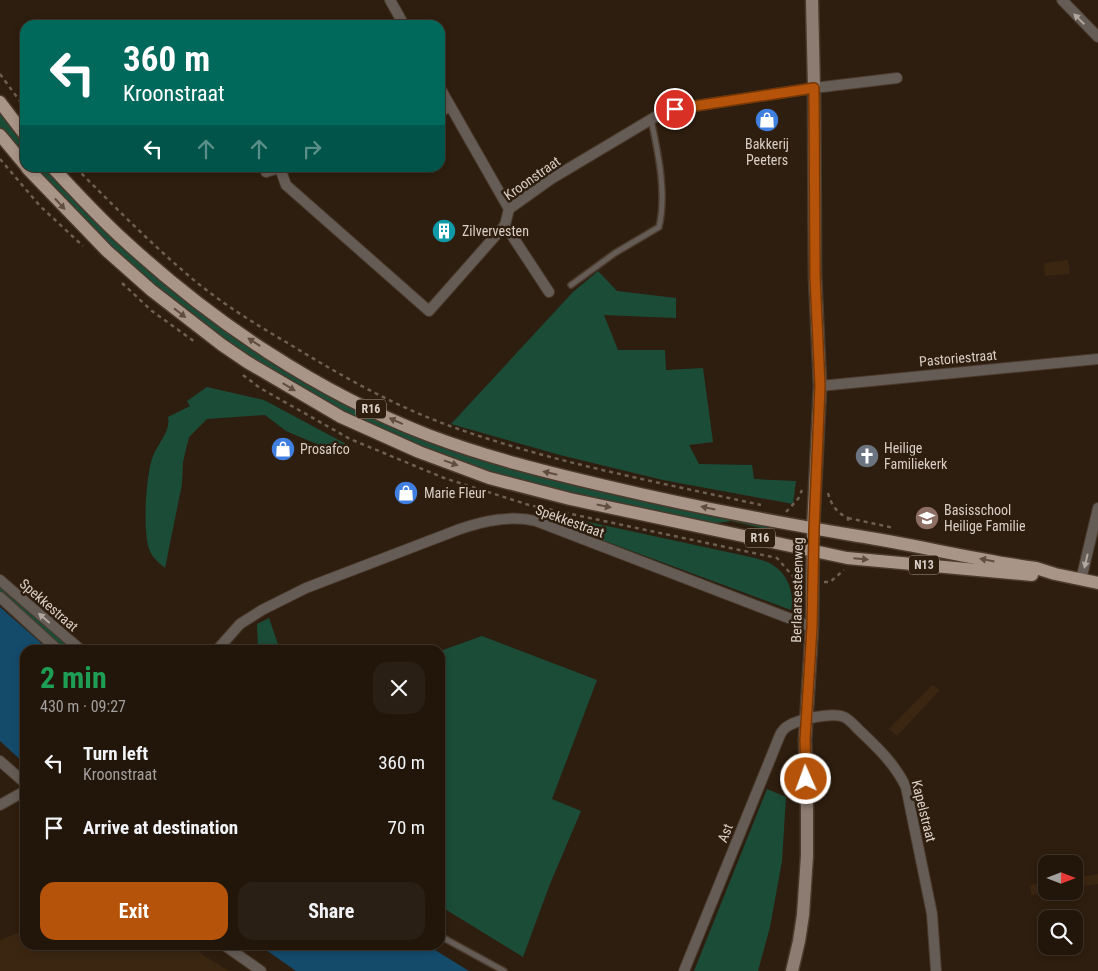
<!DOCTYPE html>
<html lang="en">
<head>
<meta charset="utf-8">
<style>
	body { margin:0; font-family:"Roboto Condensed",sans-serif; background:#2a1f14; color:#f1f3f6; height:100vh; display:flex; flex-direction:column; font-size:19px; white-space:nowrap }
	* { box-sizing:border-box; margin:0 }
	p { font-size:16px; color:#a29f9d }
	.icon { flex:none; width:28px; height:28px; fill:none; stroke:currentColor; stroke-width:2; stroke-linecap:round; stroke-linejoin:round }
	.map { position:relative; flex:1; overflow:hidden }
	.panel { position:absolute; left:20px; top:645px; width:425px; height:305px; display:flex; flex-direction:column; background:#22160b; border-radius:15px; box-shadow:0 2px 8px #0003,0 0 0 1px #3f352c }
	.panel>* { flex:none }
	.guide { position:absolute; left:20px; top:20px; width:425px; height:152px; border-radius:15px; box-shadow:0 2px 8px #0003,0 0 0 1px #3f352c; background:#00695c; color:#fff; overflow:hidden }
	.needle { width:32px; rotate:90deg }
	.fabs { position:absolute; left:1038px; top:855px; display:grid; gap:10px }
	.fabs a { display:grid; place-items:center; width:45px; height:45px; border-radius:10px; background:#22160b; box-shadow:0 2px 8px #0003,0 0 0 1px #3f352c; font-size:25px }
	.pin { position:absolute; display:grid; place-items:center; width:42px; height:42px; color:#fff; margin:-21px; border:2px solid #fff; border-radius:50%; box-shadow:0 1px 5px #0007 }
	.me { position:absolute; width:55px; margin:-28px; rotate:358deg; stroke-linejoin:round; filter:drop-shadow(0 0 4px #0008) }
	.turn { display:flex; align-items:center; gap:18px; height:105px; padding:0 20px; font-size:22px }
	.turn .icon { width:65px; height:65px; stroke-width:2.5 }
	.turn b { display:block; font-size:35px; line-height:42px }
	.lanes { display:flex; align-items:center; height:48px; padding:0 20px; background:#0003; justify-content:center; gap:25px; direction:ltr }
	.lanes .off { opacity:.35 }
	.round { display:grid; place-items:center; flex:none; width:52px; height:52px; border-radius:15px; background:#2a1f14 }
	.headline { display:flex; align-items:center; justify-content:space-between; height:85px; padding:0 20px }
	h1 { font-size:30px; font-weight:700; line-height:38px; color:#1e9e55 }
	.primary-button { display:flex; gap:10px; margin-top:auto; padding:10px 20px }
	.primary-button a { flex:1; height:58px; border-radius:15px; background:#b45309; color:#fff; font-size:20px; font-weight:700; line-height:58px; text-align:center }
	.primary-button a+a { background:#2a1f14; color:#f1f3f6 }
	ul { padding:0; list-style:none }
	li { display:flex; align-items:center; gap:15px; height:65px; padding:0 20px }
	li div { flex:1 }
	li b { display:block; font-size:19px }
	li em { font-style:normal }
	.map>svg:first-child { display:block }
	.built { fill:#3b2611 }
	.green { fill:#1b4c38 }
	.water { fill:#144b6b }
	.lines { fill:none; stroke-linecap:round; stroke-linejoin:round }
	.lane-casing { stroke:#4a3a2c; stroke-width:8 }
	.street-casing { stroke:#4a3a2c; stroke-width:12 }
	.secondary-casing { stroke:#4a3a2c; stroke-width:15 }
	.primary-casing { stroke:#4a3a2c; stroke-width:15 }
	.path { stroke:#6e5f53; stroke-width:2.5; stroke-dasharray:4 4; stroke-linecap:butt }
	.lane { stroke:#665c56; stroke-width:5 }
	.street { stroke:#665c56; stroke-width:10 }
	.secondary { stroke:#8c7c72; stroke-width:12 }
	.primary { stroke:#a99588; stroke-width:12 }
	.oneway { fill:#b1a79f }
	.oneway2 { fill:#5f4e3f }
	.route-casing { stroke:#753606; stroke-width:12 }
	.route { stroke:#b45309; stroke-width:9 }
	.labels { text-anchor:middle; stroke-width:5; stroke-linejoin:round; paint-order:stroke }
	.shield { fill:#2e1e0f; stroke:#a69a8f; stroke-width:1 }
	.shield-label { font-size:12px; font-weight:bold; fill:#dacfc6 }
	.poi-label { font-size:14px; fill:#dacfc6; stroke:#2e1e0f; text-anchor:start }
	.street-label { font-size:14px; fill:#dacfc6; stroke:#2e1e0f }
</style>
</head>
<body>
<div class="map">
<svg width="1098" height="971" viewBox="0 0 1098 971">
	<rect width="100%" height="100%" fill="#2e1e0f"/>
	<g class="built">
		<path d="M1068,260l2,14 -25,2 -1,-13z"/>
		<path d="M932,685l8,5 -43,46 -8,-7z"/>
		<path d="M1098,874v10l-24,4v-10z"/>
		<path d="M1046,882v9h9l-24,4 -1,-10z"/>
		<path d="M25,930v15h167l11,10 26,16h-229v-31z"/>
	</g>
	<g class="green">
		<path d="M0,107l25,32v22l-25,-32z"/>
		<path d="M30,168h18l156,145 223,125 347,88 -1,5 -42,-10 -22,3 -142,-31 -59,-15 -86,-29 -78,-34 -148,-92 -82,-70z"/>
		<path d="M598,271l19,20 59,7v20l-72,-3 14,35h47l1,20 37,-2 10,74 -24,3 10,19 53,1 2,14 42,2 -3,23 -130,-24 -103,-25 -109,-31 122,-132z"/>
		<path d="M207,387l57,13 84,45 -3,11 -59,-25 -21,-16 -58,4 -18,18 -6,25 -1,22 -17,84c-5,-4 -13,-11 -15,-17 -8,-17 -4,-78 3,-95 5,-13 18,-25 15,-39l22,-11 -3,-5z"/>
		<path d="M561,516l194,42c5,2 12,3 16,6 16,8 24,29 20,46l-232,-86z"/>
		<path d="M0,586l72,64h-9l-63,-56z"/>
		<path d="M269,618l11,32h-22l-1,-26z"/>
		<path d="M482,636l115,44 -45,119 29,12 -31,73 -27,73 -83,-51v-255z"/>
		<path d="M767,789l19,8 -4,64 -12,66 -12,44h-64z"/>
	</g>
	<g class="water">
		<path d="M0,607l49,43h-24v114l-25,-23z"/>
		<path d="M259,945h168l42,26h-173z"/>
	</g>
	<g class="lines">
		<g class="lane-casing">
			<g id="lane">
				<path d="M571,285l44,-32 44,-26c8,-34 -1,-74 -8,-108"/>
				<path d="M440,936l64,35"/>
			</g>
		</g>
		<g class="street-casing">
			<g id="street">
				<path d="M390,0l14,25"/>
				<path d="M1062,0l36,37"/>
				<path d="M440,88l69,121"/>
				<path d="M440,112l10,-6"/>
				<path d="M280,168l6,17 143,126 76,-86 4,-16 42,-30 109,-65 15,-5 139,-21 83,-10"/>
				<path d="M266,172l13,-4"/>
				<path d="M505,225l44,67"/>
				<path d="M820,386l278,-27"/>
				<path d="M0,580l81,70"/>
				<path d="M1081,580l17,-72"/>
				<path d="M0,597l58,53"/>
				<path d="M217,650l23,-26 22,-14 44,-22 154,-59c24,-8 50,-14 76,-8l276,106"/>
				<path d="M0,761l25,22"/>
				<path d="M0,805l25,-14"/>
				<path d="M224,945l37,26"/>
				<path d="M684,971l96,-236c2,-4 4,-7 8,-9 11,-7 44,-14 56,-9 5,2 11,9 15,13 18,17 36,34 47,57l26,127 4,57"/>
			</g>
		</g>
		<g class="secondary-casing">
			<path id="secondary" d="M792,971l7,-30 4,-26 4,-59v-46l-2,-70 7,-113 1,-98 7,-143 -5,-110 -1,-188 -2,-88"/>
		</g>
		<g class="primary-casing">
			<g id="primary">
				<path d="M0,102l25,33"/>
				<path d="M0,135l25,30"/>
				<path d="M27,168l80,83 44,39 71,55 25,17 94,55 78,35 70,26 81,21 277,59 185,17"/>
				<path d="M53,168c24,25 47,51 73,74 87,80 191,150 302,193 58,22 118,37 178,51 84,20 168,36 252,50 59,9 118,24 178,32l19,6 43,9"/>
			</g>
		</g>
		<g class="path">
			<path d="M0,74l25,34"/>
			<path d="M0,159l40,47 43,40"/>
			<path d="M76,168c38,38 77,78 119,113 28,23 60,43 91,61 52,32 106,63 164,84 100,36 207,56 311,79"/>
			<path d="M122,283l30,28 43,31"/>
			<path d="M243,375l17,13 90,51 94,39 85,27 248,53 20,23 4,1"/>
			<path d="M828,493c3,12 9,20 20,25v5"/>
			<path d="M786,512l12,-13 4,-9"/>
			<path d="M848,518l46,10"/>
			<path d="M824,582h6l14,-12"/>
		</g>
		<use href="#lane" class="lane"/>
		<use href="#street" class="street"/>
		<use href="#secondary" class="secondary"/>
		<use href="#primary" class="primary"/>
	</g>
	<defs><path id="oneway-solid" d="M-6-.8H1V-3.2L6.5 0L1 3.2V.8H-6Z" transform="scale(1.25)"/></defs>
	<g class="oneway">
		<use href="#oneway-solid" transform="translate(1079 19) rotate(-135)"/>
		<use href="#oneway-solid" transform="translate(1086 561) rotate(103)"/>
		<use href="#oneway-solid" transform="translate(44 618) rotate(-139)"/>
	</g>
	<g class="oneway2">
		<use href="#oneway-solid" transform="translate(60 204) rotate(47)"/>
		<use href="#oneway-solid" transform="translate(180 313) rotate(38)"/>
		<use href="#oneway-solid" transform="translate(254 342) rotate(-147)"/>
		<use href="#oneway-solid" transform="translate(289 387) rotate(31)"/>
		<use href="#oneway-solid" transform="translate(396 421) rotate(-156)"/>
		<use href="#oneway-solid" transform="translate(451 463) rotate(20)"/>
		<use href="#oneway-solid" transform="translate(550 473) rotate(-167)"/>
		<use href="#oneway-solid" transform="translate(604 506) rotate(12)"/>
		<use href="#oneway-solid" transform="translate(708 508) rotate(-168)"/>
		<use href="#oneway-solid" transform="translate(861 559) rotate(5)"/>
		<use href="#oneway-solid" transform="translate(987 560) rotate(-169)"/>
	</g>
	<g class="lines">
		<g class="route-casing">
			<path id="route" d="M675,109l139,-21 1,188 5,110 -6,144 -2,97 -7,113 1,39"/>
		</g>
		<use href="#route" class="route"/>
	</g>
	<defs>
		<g id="shop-disc" transform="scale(1.25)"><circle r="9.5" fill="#3f7fe0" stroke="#2e1e0f"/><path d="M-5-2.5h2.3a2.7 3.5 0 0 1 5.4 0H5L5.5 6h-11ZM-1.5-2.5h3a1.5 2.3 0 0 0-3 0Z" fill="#fff"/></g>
		<g id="building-disc" transform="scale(1.25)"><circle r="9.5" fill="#0f9aa8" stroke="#2e1e0f"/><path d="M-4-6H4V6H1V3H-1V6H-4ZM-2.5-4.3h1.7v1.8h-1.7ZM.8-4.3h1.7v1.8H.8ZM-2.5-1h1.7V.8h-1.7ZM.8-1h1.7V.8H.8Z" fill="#fff"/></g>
		<g id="church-disc" transform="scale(1.25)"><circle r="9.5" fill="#6b7280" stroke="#2e1e0f"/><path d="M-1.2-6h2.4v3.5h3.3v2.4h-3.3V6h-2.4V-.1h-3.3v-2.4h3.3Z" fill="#fff"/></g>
		<g id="school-disc" transform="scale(1.25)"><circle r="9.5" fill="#8d6e63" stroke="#2e1e0f"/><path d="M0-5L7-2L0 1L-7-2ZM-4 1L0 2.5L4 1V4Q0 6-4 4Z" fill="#fff"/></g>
	</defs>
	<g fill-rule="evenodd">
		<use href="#shop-disc" x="767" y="120"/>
		<use href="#building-disc" x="444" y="231"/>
		<use href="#shop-disc" x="283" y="449"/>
		<use href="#church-disc" x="867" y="456"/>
		<use href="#shop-disc" x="406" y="493"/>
		<use href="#school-disc" x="927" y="518"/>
	</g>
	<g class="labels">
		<g class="shield">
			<rect x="356" y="399.5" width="30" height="19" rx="4"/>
			<rect x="745" y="528.5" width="30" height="19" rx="4"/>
			<rect x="909" y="555.5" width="30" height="19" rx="4"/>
		</g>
		<g class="shield-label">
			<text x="371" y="413">R16</text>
			<text x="760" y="542">R16</text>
			<text x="924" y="569">N13</text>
		</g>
		<g class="poi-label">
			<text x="767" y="149" text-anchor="middle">Bakkerij<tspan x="767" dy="16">Peeters</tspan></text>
			<text x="462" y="236">Zilvervesten</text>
			<text x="884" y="453">Heilige<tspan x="884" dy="16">Familiekerk</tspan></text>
			<text x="300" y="454">Prosafco</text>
			<text x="424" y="498">Marie Fleur</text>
			<text x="944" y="515">Basisschool<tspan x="944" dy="16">Heilige Familie</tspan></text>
		</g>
		<g class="street-label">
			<text transform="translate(532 178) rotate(-35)" y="5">Kroonstraat</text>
			<text transform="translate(958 358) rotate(-5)" y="5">Pastoriestraat</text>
			<text transform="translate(570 521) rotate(20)" y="5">Spekkestraat</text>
			<text transform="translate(797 590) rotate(-89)" y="5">Berlaarsesteenweg</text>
			<text transform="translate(49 605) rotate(41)" y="5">Spekkestraat</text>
			<text transform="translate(924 811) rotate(76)" y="5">Kapelstraat</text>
			<text transform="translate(725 833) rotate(-68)" y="5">Ast</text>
		</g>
	</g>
</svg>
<div class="fabs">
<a><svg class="needle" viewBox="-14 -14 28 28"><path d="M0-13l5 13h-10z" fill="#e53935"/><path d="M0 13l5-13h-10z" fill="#a29f9d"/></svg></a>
<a><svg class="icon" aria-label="search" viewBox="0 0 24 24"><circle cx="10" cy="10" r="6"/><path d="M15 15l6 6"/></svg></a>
</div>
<div class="pin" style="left:675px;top:109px;background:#d93025"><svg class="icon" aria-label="arrive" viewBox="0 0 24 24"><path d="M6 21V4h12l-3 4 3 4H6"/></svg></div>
<svg class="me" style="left:806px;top:779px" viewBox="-20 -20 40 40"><circle r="17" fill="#b45309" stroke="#fff" stroke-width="3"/><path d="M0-11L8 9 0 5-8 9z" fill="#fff"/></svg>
<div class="guide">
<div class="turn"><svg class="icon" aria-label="left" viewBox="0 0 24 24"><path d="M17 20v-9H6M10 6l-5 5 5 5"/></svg><div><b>360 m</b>Kroonstraat</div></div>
<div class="lanes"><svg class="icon" aria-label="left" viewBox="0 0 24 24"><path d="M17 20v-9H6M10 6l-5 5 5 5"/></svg><svg class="icon off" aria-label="ahead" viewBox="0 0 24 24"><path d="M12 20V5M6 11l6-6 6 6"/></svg><svg class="icon off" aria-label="ahead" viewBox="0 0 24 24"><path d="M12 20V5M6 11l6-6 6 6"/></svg><svg class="icon off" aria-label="right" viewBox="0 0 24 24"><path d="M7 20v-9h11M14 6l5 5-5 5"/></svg></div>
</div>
<section class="panel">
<div class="headline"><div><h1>2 min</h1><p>430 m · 09:27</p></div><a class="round"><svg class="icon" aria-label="close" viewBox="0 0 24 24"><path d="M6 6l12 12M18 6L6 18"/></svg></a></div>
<ul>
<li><svg class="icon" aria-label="left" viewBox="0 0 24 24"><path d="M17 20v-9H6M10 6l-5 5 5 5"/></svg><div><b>Turn left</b><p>Kroonstraat</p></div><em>360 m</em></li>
<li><svg class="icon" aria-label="arrive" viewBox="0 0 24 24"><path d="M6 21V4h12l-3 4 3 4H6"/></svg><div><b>Arrive at destination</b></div><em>70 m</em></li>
</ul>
<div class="primary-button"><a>Exit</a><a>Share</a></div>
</section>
</div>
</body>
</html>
